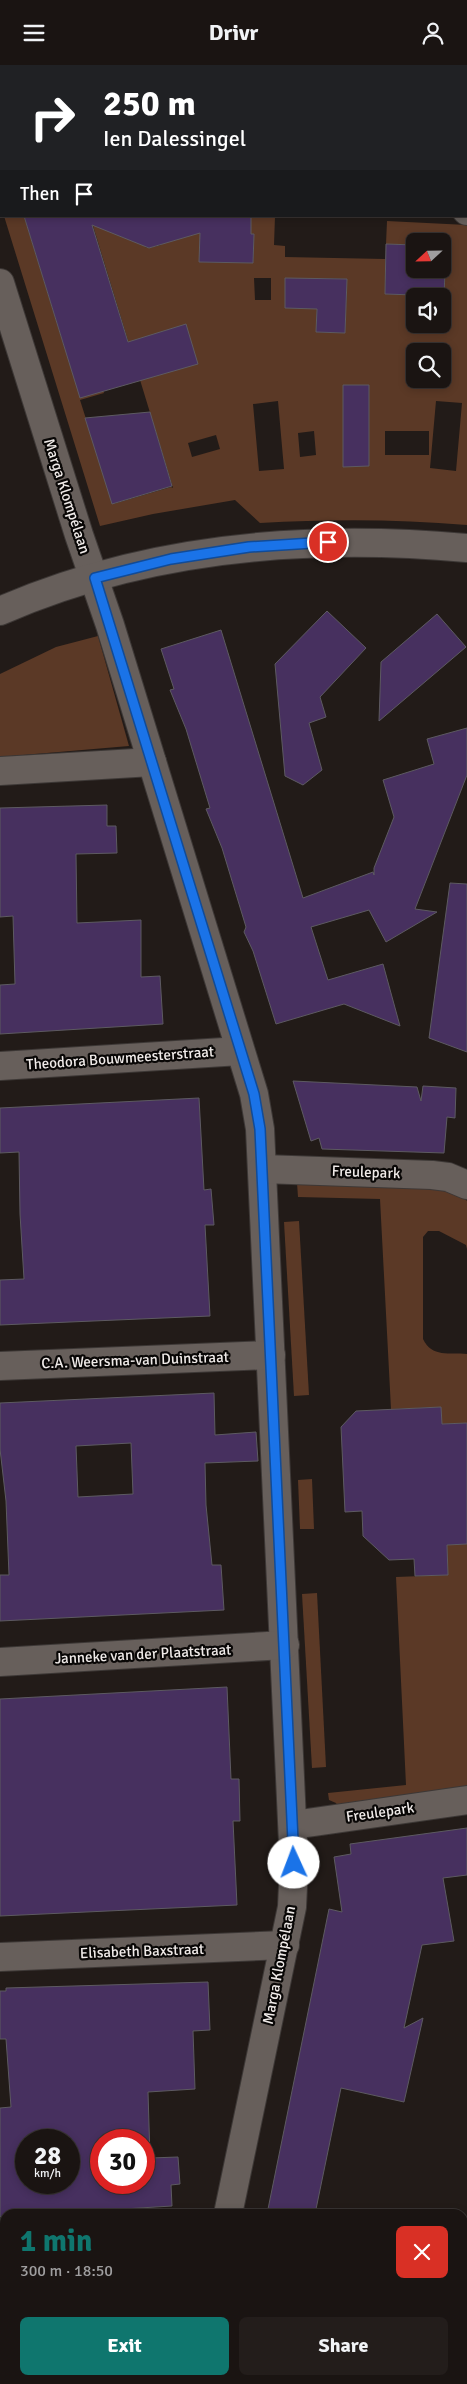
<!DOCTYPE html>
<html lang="en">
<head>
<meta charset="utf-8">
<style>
	body { margin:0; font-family:Signika,sans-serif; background:#231d1b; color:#f1f3f6; height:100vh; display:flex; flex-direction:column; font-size:19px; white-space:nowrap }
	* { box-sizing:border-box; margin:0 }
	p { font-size:16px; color:#9f9e9f }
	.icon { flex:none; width:28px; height:28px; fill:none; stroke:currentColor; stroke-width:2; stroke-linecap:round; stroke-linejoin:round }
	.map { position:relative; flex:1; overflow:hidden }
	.drawer { position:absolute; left:0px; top:2144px; width:468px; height:176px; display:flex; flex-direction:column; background:#1a1412; border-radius:15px 15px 0 0; box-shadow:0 2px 8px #0003,0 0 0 1px #383332 }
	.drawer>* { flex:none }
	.hud { position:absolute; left:0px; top:0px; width:468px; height:152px; box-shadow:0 2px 8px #0003,0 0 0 1px #383332; background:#202124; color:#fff; overflow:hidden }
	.needle { width:32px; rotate:248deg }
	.fabs { position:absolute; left:406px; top:168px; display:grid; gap:10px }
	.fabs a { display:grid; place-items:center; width:45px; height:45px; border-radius:8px; background:#1a1412; box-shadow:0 2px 8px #0003,0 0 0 1px #383332; font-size:25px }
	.speed { position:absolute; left:15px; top:2064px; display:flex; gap:10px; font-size:25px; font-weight:700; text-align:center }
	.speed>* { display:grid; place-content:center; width:65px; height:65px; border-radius:50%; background:#1a1412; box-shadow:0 2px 8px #0003,0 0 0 1px #383332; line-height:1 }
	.speed small { font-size:12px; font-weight:400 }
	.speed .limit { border:8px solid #d22; background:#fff; color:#111 }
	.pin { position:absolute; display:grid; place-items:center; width:42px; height:42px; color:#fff; margin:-21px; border:2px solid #fff; border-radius:50%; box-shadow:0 1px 5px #0007 }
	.me { position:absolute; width:55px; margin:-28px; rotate:358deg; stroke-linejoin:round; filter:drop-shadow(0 0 4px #0008) }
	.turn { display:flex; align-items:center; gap:18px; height:105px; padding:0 20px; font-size:22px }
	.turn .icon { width:65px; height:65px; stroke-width:2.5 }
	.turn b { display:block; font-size:35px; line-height:42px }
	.then { display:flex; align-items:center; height:48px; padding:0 20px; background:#0003; gap:10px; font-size:19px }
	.round { display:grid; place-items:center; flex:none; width:52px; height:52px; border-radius:8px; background:#231d1b }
	.headline { display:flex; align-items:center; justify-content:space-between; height:85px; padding:0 20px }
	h1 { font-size:30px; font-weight:800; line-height:38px; color:#0f766e }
	.action { display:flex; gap:10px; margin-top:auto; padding:10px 20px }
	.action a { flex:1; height:58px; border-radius:8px; background:#0f766e; color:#fff; font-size:20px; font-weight:800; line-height:58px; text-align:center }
	.action a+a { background:#231d1b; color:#f1f3f6 }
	header { display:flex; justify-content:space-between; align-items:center; height:65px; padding:0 20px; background:#1a1412; font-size:22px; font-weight:800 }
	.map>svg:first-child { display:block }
	.green { fill:#5b3926; fill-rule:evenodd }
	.building { fill:#47305f; stroke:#5d5a61; fill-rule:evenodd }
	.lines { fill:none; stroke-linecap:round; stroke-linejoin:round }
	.street-casing { stroke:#3d3836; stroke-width:30 }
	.street { stroke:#675f5b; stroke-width:28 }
	.route-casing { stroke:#114b97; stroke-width:12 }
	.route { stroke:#1a73e8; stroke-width:9 }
	.labels { text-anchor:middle; stroke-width:4.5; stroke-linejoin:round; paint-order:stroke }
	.street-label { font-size:15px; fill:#f0ebe9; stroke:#090706 }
</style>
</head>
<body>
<header><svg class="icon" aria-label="menu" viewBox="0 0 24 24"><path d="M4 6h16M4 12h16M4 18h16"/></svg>Drivr<svg class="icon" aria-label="person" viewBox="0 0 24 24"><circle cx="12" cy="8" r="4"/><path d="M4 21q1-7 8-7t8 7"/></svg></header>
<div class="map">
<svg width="467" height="2319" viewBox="0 0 467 2319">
	<rect width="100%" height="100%" fill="#221b18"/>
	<g class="green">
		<path d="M0,0h358l-357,1v142z"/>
		<path d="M4,151h20l40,130 35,33 5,14 -24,7 33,104 58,-17 2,1 -83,-272 48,6 7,25 4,1 12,-3 40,-29 -1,46 53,1 1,-29 -34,-1 31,-6v-11h24l-1,29 11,1v11l100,2v35l59,2 2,-54 -31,-1v4l-29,-1 1,-23 80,4v300c-69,-6 -137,-6 -207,-2l-25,-23 -82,14 -53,12zM254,213h17v22h-16zM318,213l29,1 -2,54 -29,-1zM285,216l24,27h-24zM415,231h27v28h-27zM415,286h27v28h-27zM369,333v68h-26zM278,336l6,68 -25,2 -6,-67zM436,336l26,2 -6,68 -26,-3zM314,366l2,24 -16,2 -2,-24zM385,366h44v24h-44zM216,370l4,14 -28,8 -4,-14z"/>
		<path d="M98,571l31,110 -129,11v-83l56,-27z"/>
		<path d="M303,1110l155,16 9,10v48l-1,-4 -27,-14h-11l-5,6v102c9,19 26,13 44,15v69l-26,1v-17l-50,2 -11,-210 -82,-2 -1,-14z"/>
		<path d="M299,1156l10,174 -15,1 -10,-174z"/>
		<path d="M312,1414l2,50h-14l-2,-49z"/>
		<path d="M467,1479v247l-128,18 -3,-6 -7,-3 -1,-7 78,-8 -10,-208 52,-2 -1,-30z"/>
		<path d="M317,1528l9,174 -14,1 -10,-174z"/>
		<path d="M0,2208h5v83l-5,-2z"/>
		<path d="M60,2315h118v4h-109z"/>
	</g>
	<g class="building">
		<path d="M24,151h227v18h3l-1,29 -54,-1 1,-29 -51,15 -57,-23 36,117 58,-18 12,40 -118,34z"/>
		<path d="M386,179l29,1v24h27v-23h4l-2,50 -59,-2z"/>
		<path d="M285,213l62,1 -2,54 -29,-1 1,-23 -32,-1z"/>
		<path d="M343,320h26v81l-26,1z"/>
		<path d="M150,347l22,74 -60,18 -27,-86z"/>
		<path d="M327,546l39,37 -46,49 6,20 -17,6 13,47 -19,15 -18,-9 -10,-112z"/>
		<path d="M437,549l29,33 -87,74 2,-59z"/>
		<path d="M221,565l82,268 70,-26 1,3v-7l20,-51 -11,-37 51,-16 -7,-25 40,-11v47l-52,134 22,3 -51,30 -17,-32 -58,17 17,53 55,-16 17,62 -56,-22 -68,20 -23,-73 -9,-19 2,-5 -24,-79 -16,-39 4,-1 -24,-79 -16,-39 4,-1 -13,-40z"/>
		<path d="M107,740v21h9l1,27 -41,1 1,69 64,-3v57l19,-1 3,48 -163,10v-49l15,-1 -2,-68 -13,1v-109z"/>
		<path d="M450,818l17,1v168l-38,-14z"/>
		<path d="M293,1016l124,6 4,14 2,-15 33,2 -1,30 -8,-1 -3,36 -122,-4 -3,-11 -8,3z"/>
		<path d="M199,1033l5,92 7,-1 3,36h-9l5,91 -210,9v-45l24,-1 -4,-65 -1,-62 -19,1v-45z"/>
		<path d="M214,1328l1,42 41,-3 2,29 -53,2 1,42 6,60h9l3,45 -224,11v-46h9l-3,-74 -6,-52v-46zM131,1378l2,51 -55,3 -2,-51z"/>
		<path d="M441,1342l1,17 25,-1v121l-20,1 1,30 -33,1 -1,-17 -25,1 -26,-24 -1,-25 -17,1 -4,-85 15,-16z"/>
		<path d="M227,1622l4,92h8l1,42h-7l4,84 -237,11v-217z"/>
		<path d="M467,1763v47l-24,3 11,63 -32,4 -18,83 19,-10 -19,84 -63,-14 -26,126h-48l62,-305 13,3 -8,-55 17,-3 -1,-10z"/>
		<path d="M208,1917l2,48 -17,1 2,58 -47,3 2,66 28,-1 2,27 -9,1 1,21 -130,8h-37v2l-5,1v-109l11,-1 -5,-68h-6v-48h6v-3zM26,2075h43v43h-43zM101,2075h43v43h-43z"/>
	</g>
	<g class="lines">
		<g class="street-casing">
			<g id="street">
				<path d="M466,145l1,1"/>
				<path d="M0,218l79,252 31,90 144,469 6,35 34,735 -2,43 -64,307"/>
				<path d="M0,546c146,-64 310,-77 467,-63"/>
				<path d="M0,706l152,-9"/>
				<path d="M0,1001l240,-15"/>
				<path d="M263,1104l169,6 16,2 19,8"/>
				<path d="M0,1301l271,-11"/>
				<path d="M0,1597l285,-17"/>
				<path d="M293,1760l174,-25"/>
				<path d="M0,1892l285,-12"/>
				<path d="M0,2191h5"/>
				<path d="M13,2315l10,4"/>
				<path d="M191,2319l1,-4"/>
			</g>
		</g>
		<use href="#street" class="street"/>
	</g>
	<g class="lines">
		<g class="route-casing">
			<path id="route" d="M294,1798l-34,-734 -6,-35 -159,-516 76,-19 78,-12 79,-5"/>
		</g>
		<use href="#route" class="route"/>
	</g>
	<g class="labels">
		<g class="street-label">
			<text transform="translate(67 431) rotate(72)" y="5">Marga Klompélaan</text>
			<text transform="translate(120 993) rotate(-4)" y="5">Theodora Bouwmeesterstraat</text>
			<text transform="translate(366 1107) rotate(2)" y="5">Freulepark</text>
			<text transform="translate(135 1295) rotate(-2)" y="5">C.A. Weersma-van Duinstraat</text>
			<text transform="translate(143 1589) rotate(-3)" y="5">Janneke van der Plaatstraat</text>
			<text transform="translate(380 1747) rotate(-8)" y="5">Freulepark</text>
			<text transform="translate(142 1886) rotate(-2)" y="5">Elisabeth Baxstraat</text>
			<text transform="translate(279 1900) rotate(-79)" y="5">Marga Klompélaan</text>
		</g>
	</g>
</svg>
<div class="fabs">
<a><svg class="needle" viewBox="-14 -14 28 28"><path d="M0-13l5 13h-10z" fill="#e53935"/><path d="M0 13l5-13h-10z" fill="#9f9e9f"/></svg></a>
<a><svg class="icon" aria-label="sound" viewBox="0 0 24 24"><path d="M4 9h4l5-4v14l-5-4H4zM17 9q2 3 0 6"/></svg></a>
<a><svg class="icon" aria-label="search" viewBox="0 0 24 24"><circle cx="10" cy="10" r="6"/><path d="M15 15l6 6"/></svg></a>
</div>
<div class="speed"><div>28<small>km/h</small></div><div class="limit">30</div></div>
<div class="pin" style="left:328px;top:477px;background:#d93025"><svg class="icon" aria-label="arrive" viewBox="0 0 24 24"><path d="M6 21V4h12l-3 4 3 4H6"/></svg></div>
<svg class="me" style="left:294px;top:1798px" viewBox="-20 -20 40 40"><circle r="19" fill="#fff"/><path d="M0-13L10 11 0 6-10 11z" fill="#1a73e8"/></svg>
<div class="hud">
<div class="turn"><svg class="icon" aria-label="right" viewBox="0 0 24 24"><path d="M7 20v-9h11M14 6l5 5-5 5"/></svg><div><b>250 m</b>Ien Dalessingel</div></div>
<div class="then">Then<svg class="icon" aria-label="arrive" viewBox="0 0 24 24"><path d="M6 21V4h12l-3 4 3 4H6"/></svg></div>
</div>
<section class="drawer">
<div class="headline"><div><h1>1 min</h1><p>300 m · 18:50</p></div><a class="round" style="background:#d93025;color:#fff"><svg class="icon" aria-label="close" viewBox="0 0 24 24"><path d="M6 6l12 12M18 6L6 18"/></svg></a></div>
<div class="action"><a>Exit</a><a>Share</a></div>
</section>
</div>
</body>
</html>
